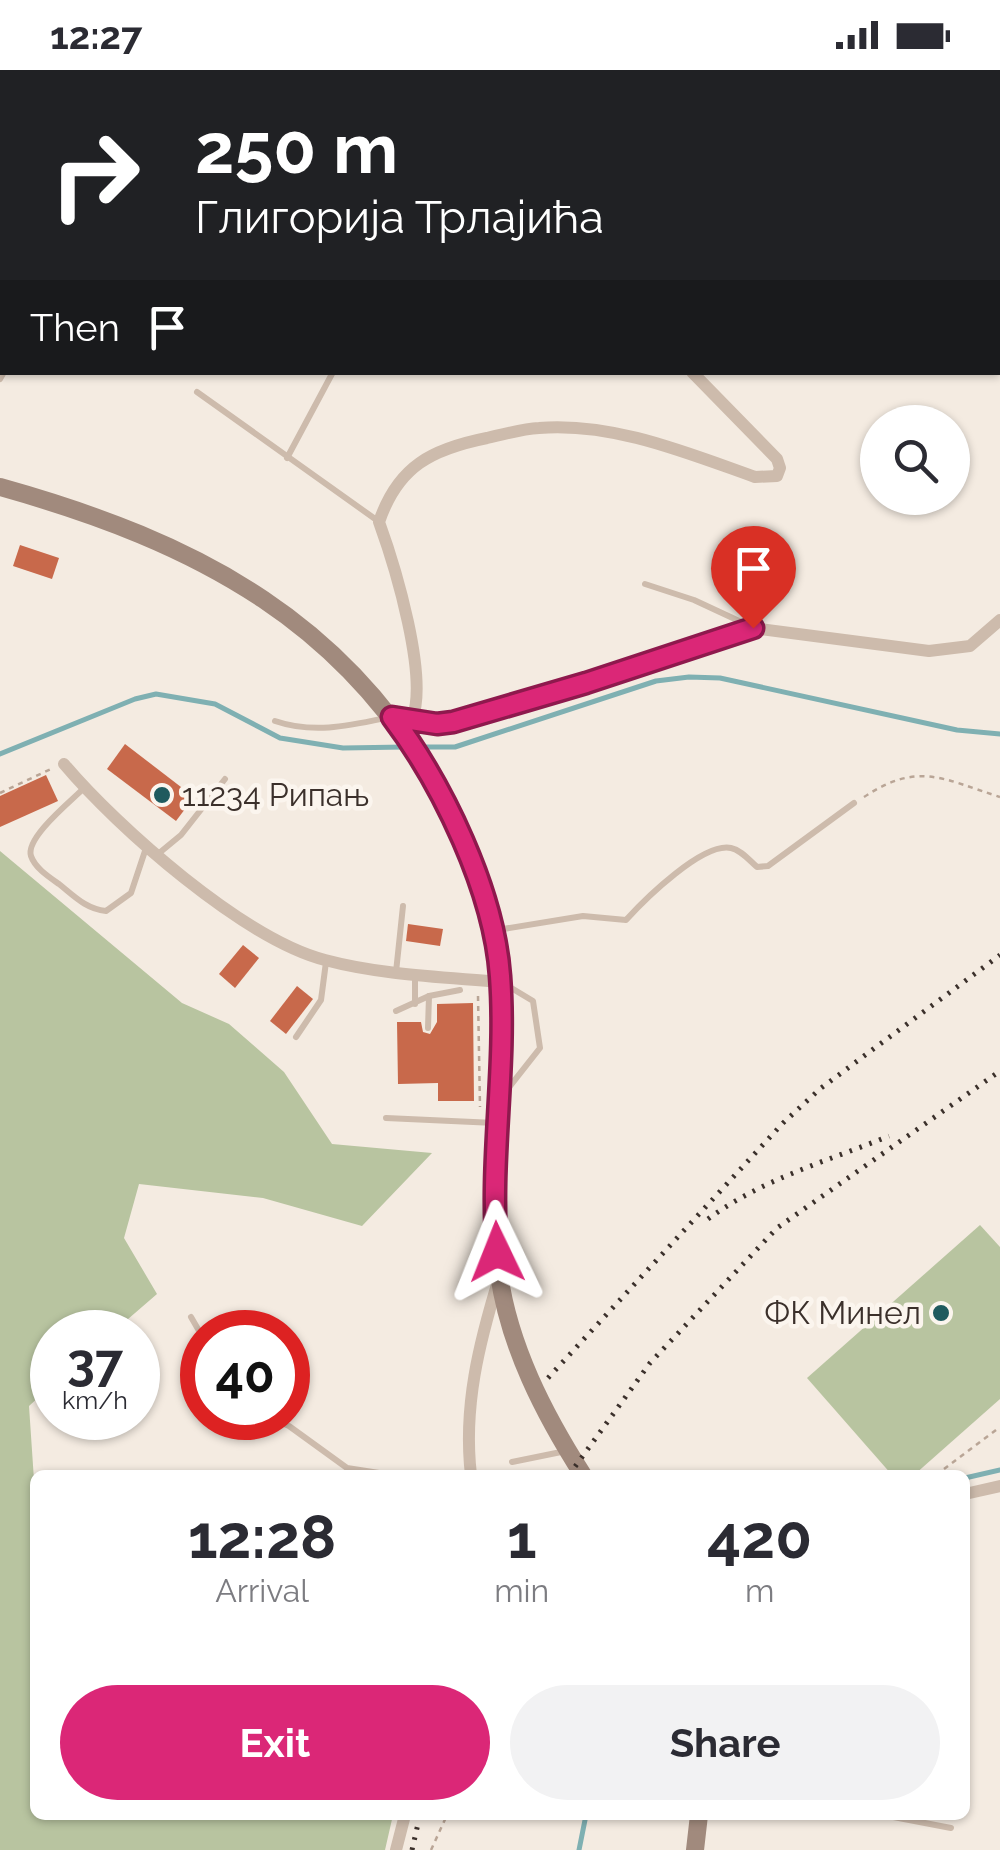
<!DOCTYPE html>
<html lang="en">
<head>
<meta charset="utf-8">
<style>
	body { margin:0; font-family:Raleway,sans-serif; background:#f2f2f3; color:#2b2b33; height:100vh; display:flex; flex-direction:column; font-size:38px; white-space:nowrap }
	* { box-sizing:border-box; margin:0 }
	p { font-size:32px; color:#7c7c81 }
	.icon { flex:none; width:55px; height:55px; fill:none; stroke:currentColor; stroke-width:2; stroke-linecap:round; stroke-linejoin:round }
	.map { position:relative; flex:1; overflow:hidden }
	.side { position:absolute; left:30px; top:1400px; width:940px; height:350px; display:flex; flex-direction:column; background:#fff; border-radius:15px; box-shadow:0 2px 8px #0004 }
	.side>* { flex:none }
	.banner { position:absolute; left:0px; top:0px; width:1000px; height:305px; box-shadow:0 2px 8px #0004; background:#202124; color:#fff; overflow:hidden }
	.tools { position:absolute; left:860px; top:335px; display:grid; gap:20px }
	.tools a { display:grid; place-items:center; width:110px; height:110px; border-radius:50%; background:#fff; box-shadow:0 2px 8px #0004; font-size:50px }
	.speed { position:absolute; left:30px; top:1240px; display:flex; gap:20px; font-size:50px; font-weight:700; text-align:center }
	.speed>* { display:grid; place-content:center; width:130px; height:130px; border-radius:50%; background:#fff; box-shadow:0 2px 8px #0004; line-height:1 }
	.speed small { font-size:25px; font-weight:400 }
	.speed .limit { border:15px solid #d22; background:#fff; color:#111 }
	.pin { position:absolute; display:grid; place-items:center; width:85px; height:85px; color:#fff; margin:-102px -42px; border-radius:50% 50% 50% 0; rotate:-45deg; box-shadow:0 0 10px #0007 }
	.pin .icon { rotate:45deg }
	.me { position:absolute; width:110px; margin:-55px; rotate:358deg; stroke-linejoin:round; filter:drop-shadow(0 0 8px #0008) }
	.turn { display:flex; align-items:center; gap:35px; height:210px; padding:0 30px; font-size:45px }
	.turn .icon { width:130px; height:130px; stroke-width:2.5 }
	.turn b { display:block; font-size:70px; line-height:85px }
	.then { display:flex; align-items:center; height:95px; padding:0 30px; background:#0003; gap:20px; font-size:38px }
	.eta { display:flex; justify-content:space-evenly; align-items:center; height:170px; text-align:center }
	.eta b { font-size:60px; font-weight:700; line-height:70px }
	.button { display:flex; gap:20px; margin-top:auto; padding:20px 30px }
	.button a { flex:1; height:115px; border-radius:60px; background:#db2777; color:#fff; font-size:40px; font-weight:700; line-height:115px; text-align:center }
	.button a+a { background:#f2f2f3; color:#2b2b33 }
	.status { display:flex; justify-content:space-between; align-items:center; height:70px; padding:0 50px; background:#fff; direction:ltr }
	.status svg { height:28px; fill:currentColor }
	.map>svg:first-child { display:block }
	.green { fill:#b8c4a0 }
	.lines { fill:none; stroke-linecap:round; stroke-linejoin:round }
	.stream { stroke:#7fb0b2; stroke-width:5 }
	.building { fill:#c8694b }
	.path { stroke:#b9a596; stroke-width:2.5; stroke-dasharray:5 5; stroke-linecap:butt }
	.lane { stroke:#cdbbac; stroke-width:6 }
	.street { stroke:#cdbbac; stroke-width:12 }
	.secondary { stroke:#a18a7d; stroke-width:18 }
	.rail { stroke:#3b302b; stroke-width:5; stroke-dasharray:2.5 8; stroke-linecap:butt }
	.route-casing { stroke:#8e194d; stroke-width:25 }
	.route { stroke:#db2777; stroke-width:18 }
	.poi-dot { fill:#1f5a5e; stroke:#fbf5ee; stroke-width:4 }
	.labels { text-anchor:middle; stroke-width:9; stroke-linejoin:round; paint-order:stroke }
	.poi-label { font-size:32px; fill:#3b302b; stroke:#fbf5ee; text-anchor:start }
</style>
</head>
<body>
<div class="status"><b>12:27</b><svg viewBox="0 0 49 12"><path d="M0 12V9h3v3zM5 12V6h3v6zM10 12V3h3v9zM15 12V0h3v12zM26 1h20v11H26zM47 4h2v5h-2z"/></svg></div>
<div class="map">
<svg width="1000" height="1780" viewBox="0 0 1000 1780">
	<rect width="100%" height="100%" fill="#f4ebe1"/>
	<g class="green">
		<path d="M0,0h425l1,2h-424l-2,149z"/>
		<path d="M880,0h120v183l-2,-181h-119z"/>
		<path d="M0,781l182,152 47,21 55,48 48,72 100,9 -70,73 -99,-28 -124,-14 -15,54 33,56 -44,38h-61v53l-23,21 6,89v320h358l-8,35h-385z"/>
		<path d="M980,1155l20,22v152l-86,76h-22l-85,-97z"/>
	</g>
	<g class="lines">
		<g class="stream">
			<path d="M416,677h39l201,-66 33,-4 31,1 237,52 43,4"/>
			<path d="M0,684l135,-55 21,-5 59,10 65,34 63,10 62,-1"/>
			<path d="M965,1408l35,-8"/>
			<path d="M579,1780l7,-35"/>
		</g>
	</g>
	<g class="building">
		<path d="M20,475l39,13 -7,21 -39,-13z"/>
		<path d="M125,674l69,53 -18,24 -69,-52z"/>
		<path d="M46,705l12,26 -58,26v-31z"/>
		<path d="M408,854l35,5 -3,17 -34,-5z"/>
		<path d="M243,875l16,13 -24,30 -16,-14z"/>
		<path d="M297,916l16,13 -27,35 -16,-13z"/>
		<path d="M473,933l1,98h-36v-18l-40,1 -1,-62h24l2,10 7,2 7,-12v-18z"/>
	</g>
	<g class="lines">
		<g class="path">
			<path d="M0,723l53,-25"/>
			<path d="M864,727c54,-36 79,-18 136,0"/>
			<path d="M478,926l2,111"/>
			<path d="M936,1405l64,-48"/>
			<path d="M431,1780l16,-35"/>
		</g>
		<g class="lane">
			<path d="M0,309l4,-7"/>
			<path d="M197,322l181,129"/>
			<path d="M287,388l46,-86"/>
			<path d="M645,514l49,16 58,27"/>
			<path d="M275,651c38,13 73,5 111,-3"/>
			<path d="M83,719c-12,12 -58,49 -52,67 4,12 18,21 28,28 15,12 27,25 47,27l25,-18 15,-45"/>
			<path d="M158,784l23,-19 44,-56"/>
			<path d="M497,860l86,-14 43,4c19,-21 77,-78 105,-72 10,2 18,12 26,19l11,-1 86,-63"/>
			<path d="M396,902l7,-66"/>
			<path d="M415,934v-28"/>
			<path d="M396,941l33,-15 31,-6"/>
			<path d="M428,958l1,-32"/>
			<path d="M296,967l25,-37 5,-38"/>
			<path d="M503,1025l37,-47 -7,-47 -30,-18"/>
			<path d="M386,1048l109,5"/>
			<path d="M191,1247l11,19"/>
			<path d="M270,1348l19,8 58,42 45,7"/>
			<path d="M512,1392l54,-11"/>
			<path d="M883,1745l68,13"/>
		</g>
		<g class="street">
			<path d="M446,2v-2"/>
			<path d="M392,647l45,7 16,-2 133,-39 167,-55 176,23 41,-5 30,-26"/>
			<path d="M412,649c17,-41 -17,-153 -33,-197 19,-56 53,-73 108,-84 17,-4 35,-9 52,-10 74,-6 148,25 216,49l22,-1 3,-8 -3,-9 -85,-87"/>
			<path d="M64,694c54,64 180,175 261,196 56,15 118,17 175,22"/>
			<path d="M471,1405c-8,-68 8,-132 28,-197"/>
			<path d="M965,1424l35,-8"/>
			<path d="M396,1780l9,-35"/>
		</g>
		<g class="secondary">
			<path d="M0,417c197,55 355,136 450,326 23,47 48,113 50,166 4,96 -14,199 -1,295 10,72 45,140 84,201"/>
			<path d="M695,1780l4,-35"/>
		</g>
		<g class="rail">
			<path d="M998,85l2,-2"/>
			<path d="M0,175h2"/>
			<path d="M708,1149c54,-40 120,-58 181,-83"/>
			<path d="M548,1308l235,-255 38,-35 179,-133"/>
			<path d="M569,1405l81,-112 127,-135 223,-157"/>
			<path d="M412,1780l8,-35"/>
		</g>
	</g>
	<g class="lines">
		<g class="route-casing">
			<path id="route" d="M497,1182c-8,-91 10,-184 3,-276 -6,-85 -57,-191 -108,-259l45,7 16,-2 133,-39 167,-55"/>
		</g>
		<use href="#route" class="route"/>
	</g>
	<g class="poi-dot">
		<circle cx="162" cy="725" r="10"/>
		<circle cx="941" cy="1243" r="10"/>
	</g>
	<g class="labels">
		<g class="poi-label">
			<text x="182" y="736">11234 Рипањ</text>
			<text x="921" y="1254" text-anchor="end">ФК Минел</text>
		</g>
	</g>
</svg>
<div class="tools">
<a><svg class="icon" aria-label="search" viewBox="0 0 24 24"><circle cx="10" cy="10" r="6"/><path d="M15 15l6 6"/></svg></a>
</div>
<div class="speed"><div>37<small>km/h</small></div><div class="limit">40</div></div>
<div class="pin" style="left:753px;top:558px;background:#d93025"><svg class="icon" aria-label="arrive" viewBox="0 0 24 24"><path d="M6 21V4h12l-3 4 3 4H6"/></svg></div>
<svg class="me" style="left:497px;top:1182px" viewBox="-20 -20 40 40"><path d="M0-17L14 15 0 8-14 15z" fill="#db2777" stroke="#fff" stroke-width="4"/></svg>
<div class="banner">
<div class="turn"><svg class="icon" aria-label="right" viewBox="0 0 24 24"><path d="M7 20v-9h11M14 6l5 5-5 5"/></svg><div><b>250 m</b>Глигорија Трлајића</div></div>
<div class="then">Then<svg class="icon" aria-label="arrive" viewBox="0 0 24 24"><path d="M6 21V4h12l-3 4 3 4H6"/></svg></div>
</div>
<section class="side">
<div class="eta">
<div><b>12:28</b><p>Arrival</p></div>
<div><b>1</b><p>min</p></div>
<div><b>420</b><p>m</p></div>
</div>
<div class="button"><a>Exit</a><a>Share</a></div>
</section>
</div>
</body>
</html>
